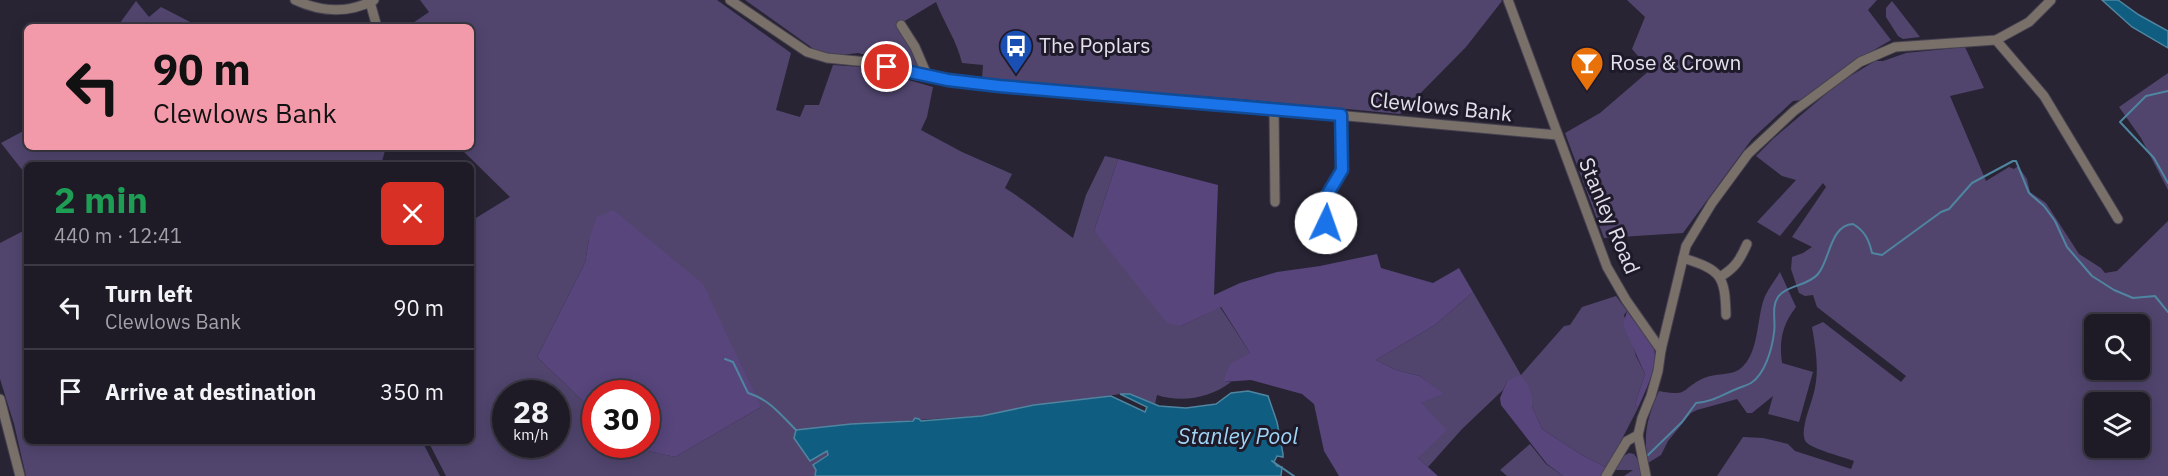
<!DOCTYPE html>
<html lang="en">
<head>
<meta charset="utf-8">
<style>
	body { margin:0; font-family:"IBM Plex Sans",sans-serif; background:#2b2833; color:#f1f3f6; height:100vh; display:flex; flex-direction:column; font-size:22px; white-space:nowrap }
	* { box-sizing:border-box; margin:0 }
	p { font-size:20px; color:#a1a1a7 }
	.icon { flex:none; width:33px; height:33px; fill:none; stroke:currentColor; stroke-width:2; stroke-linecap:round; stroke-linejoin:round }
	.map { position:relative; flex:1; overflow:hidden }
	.details { position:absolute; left:24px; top:162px; width:450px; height:282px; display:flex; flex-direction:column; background:#1e1b27; border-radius:9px; box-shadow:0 3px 15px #0003,0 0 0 2px #3c3944 }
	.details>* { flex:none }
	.hud { position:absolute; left:24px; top:24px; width:450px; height:126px; border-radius:9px; box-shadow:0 3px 15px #0003,0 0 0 2px #3c3944; background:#f39aaa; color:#111; overflow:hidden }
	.fabs { position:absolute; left:2084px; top:314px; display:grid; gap:12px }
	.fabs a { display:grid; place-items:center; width:66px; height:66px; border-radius:9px; background:#1e1b27; box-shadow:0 3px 15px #0003,0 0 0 2px #3c3944; font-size:30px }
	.speed { position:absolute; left:492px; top:380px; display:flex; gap:12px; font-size:30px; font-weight:700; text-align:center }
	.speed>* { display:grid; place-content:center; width:78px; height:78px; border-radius:50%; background:#1e1b27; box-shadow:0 3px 15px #0003,0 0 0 2px #3c3944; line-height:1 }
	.speed small { font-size:15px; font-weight:400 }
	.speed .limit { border:9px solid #d22; background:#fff; color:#111 }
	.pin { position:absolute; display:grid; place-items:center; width:51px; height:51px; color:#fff; margin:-26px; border:3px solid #fff; border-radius:50%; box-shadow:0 2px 6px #0007 }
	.me { position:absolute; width:66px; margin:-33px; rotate:3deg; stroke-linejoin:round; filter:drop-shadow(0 0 4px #0008) }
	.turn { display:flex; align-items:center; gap:21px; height:126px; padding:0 30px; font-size:27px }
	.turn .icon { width:78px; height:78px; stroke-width:2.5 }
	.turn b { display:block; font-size:42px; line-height:51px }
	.round { display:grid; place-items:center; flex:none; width:63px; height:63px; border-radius:9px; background:#2b2833 }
	.summary { display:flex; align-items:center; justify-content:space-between; height:102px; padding:0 30px }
	h1 { font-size:36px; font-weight:700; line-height:45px; color:#1e9e55 }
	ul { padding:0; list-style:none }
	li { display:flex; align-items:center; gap:18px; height:84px; padding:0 30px; border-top:2px solid #3c3944 }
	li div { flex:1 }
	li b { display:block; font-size:22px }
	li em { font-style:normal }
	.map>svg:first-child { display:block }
	.green { fill:#51456e; fill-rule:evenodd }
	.forest { fill:#57457c }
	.water { fill:#0f5d80; stroke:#4f85a0; stroke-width:1.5 }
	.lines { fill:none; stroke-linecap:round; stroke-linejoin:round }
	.stream { stroke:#4f85a0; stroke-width:2 }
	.minor-casing { stroke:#464251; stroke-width:11 }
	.minor { stroke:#79706a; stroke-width:9 }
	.route-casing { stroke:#114b97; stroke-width:15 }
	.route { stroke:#1a73e8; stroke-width:10 }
	.labels { text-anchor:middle; stroke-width:6; stroke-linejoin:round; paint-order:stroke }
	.poi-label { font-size:21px; fill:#e4e1ec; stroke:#1f1a2a; text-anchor:start }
	.street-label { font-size:21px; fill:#e4e1ec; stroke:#1f1a2a }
	.water-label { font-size:22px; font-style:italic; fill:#9fd5f5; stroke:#1f1a2a }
</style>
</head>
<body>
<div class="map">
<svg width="2168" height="476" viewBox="0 0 2168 476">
	<rect width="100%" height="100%" fill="#282434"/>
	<g class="green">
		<path d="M420,0h297l74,53 -15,57 24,7 5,-12h14l14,-40 30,2 70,20 -6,30 -6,13 41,22 50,22 -7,14c24,15 45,33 68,50l13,-43 19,-39 13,3 -24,72 87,95 39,-19 30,46 -27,29h8c-20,16 -50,21 -74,13l-2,9 -25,-10h-10l-59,9 -27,2 -52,11 -131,8 -55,6 14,31 17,-10 1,3 -15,11 3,5 -1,6h-369l-18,-35h43v-220l39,-24 -51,-50h12v-120h-59l-2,-2 19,-13zM589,239l172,168 -86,50 -44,-10 -4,-3h-31l-1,-31 -58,-56 48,-94zM506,393h50v51h-50z"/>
		<path d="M745,0h756l1,1 -36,46 -66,67 -148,-14 -270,-21 1,-14 -21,-2c-5,-22 -18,-40 -26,-61l-38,23 25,45 -65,-17 -17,2 -23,-3z"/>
		<path d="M1627,0h250l-9,10 23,30 -44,26 -45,34 -9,1 -41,38 -69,94 -79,5 -39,-105 35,-20 50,-43 -18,-21 13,-32z"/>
		<path d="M136,1l13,16 12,-10 39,20h-83z"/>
		<path d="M1892,1l28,36 -17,2 -5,-3 -12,-19v-9z"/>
		<path d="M1965,47l19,41 -34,8 36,85 23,-14 5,2 4,-3 9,13 3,13 16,11 33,51 22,14 4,5 12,-2 51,-50v255h-451l26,-39 20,1 25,6 7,7 56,18 3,-8c-11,-4 -42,-12 -48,-19 -7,-9 4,-35 7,-46 7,-24 3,-45 -1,-69l11,-5 78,60 5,-6 -89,-69 -4,-12 -8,1 -6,-3 -8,-24 1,-12 11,-4 9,-6 -20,-10 34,-50 -3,-4 -43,53 -23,-14 39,-42 -14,-4 -26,-20 18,-18 65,-55 36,-22h8l23,-8zM2094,324h45v45h-45zM2094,402h45v45h-45z"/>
		<path d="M2168,73v117l-27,-52 -22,-31z"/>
		<path d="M27,129v18h359l-5,18h-354v17l-4,-11 -22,-28z"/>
		<path d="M27,229v212h395l18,35h-414l-12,-52 -14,-45v-136z"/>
		<path d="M1780,272l16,35c-14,18 -17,34 -14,56l31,9 -14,50 -31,-8 5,-18 -21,17h-5l-10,-14 -40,11 -6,3 -23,28 -7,14 -13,8c-5,-29 -1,-45 11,-72 31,6 21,-2 45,-13 11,-5 26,-2 36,-9 20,-16 16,-51 25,-73 4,-8 10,-16 15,-24z"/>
		<path d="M1473,292l48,83 43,-49 6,-1 12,-18 34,-11 11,15 -3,4 12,41 9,18 -10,30 3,4 -31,60 -25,-13 -40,-26 -10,-23v-9l-25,-16 -4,9 -41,39 -34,38 -10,-9 2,-55 23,-9 -23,-18 -24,-6 -20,-10 59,-35z"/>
		<path d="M1530,444l16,20 17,12h-56l-7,-6z"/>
		<path d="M1629,453l5,1 4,6 4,16h-18l9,-6h-20l9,-13z"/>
	</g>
	<g class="forest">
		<path d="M1118,159l100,26 -4,110 26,-12 37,-11 43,-6 57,-12 4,14 52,15 26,-15 14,24 -38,33 -59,35 20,10 24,6 24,18 -23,9 26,27 -29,28 20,18h-99l-15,-25 -10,-47 -12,-10 -51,-14 -28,2 7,-18 20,-11 -29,-46 -40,19 -14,-3 -73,-92z"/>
		<path d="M613,210l90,74 58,123 -86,50 -45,-10 -3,-3h19v-51h-50l-1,20 -58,-56 48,-94 4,-24 8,-22z"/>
		<path d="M1627,311c6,9 24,30 27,38 5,16 -10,45 -16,59l-3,-4 10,-30 -22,-49z"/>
		<path d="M1520,375l8,10 4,12v9l10,23 40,26 25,13 -5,8h-39l-16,-12 -46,-59 -1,-7 7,-17z"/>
	</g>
	<g class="water">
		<path d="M2102,0h16l21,15 29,16v17l-36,-21z"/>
		<path d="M1248,391l20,5 9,26 6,32v3l-6,-1 -3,6 3,4 5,1 -1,9h-466l1,-6 -3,-5 15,-10 -1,-4 -17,10 -16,-23 2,-8 55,-6 62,-3 2,-3 4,1 2,2 61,-5 52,-11 77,-9 34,16 2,-5 -27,-13h10l29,12 27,2 30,-4 15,-11z"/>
	</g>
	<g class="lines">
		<g class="stream">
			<path d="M2168,91l-22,5 -26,26 34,36 14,25"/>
			<path d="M725,359l8,3 15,31c21,6 33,22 48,37"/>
			<path d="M1646,457l36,-35 14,-19c15,-1 24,-7 38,-13 6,-3 12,-4 17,-7 14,-9 21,-34 23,-50 2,-11 -3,-26 4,-36 9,-12 30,-11 40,-23 12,-14 12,-49 35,-50 12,7 16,16 19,29l10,2 59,-43 8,-3 23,-26 41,-22h3l13,32 15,13 11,15 12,26 25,29 22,14 19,8 22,-2 13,16"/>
			<path d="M1272,461l22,15"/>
		</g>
		<g class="minor-casing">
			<g id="minor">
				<path d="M295,0c26,12 53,14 79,0"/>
				<path d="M730,0l77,52 20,6 40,4 81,18 609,55"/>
				<path d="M1508,0l99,267 19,33 35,50"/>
				<path d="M370,2l7,25"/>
				<path d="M901,25l14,22 12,28"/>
				<path d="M1996,40l48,56 74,123"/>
				<path d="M1274,108l1,94"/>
				<path d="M1326,223v-26l16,-27 -1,-55"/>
				<path d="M1683,258c38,12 42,17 43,57"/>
				<path d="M1720,277c15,-9 20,-17 27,-33"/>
				<path d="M0,399l20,77"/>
				<path d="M1606,476l21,-35 11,-6"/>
				<path d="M1646,476l-8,-41 4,-17 9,-22 7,-25 3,-21 25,-104 26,-43 36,-49 46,-43 66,-49 35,-15 101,-7 33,-18 22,-22"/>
			</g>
		</g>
		<use href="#minor" class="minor"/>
	</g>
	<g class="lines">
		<g class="route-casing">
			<path id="route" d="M887,67l61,13 51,6 342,29 1,55 -16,27v26"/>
		</g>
		<use href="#route" class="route"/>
	</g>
	<defs>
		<g id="bus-pin" transform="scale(1.725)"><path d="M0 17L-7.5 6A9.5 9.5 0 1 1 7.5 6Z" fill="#1a4fb4" stroke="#1f1a2a"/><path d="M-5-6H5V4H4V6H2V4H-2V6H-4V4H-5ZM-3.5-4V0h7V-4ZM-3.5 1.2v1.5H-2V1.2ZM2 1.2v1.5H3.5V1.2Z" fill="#fff"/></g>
		<g id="bar-pin" transform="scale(1.725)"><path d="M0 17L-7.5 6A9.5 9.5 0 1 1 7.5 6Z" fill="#e8710a" stroke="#1f1a2a"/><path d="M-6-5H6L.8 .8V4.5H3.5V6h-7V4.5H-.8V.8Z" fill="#fff"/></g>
	</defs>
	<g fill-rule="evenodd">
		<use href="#bus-pin" x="1016" y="46"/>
		<use href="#bar-pin" x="1587" y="63"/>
	</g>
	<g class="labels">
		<g class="poi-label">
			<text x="1039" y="53">The Poplars</text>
			<text x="1610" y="70">Rose &amp; Crown</text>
		</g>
		<g class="street-label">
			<text transform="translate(1441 107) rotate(6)" y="7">Clewlows Bank</text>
			<text transform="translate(1609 216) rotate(67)" y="7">Stanley Road</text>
		</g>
		<g class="water-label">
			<text x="1238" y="444">Stanley Pool</text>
		</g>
	</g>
</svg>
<div class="fabs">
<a><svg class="icon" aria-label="search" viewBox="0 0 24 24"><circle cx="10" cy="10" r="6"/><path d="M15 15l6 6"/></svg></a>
<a><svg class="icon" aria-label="layers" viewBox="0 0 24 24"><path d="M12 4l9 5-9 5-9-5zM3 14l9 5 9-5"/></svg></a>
</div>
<div class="speed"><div>28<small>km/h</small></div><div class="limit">30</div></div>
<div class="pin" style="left:887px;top:67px;background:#d93025"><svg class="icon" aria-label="arrive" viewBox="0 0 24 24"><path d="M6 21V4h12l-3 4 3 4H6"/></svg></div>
<svg class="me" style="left:1326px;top:223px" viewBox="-20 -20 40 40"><circle r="19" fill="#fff"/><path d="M0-13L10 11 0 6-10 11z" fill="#1a73e8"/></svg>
<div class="hud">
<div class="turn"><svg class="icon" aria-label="left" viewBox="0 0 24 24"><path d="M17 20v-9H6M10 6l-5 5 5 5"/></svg><div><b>90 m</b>Clewlows Bank</div></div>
</div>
<section class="details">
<div class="summary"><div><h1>2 min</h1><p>440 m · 12:41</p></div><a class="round" style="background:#d93025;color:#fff"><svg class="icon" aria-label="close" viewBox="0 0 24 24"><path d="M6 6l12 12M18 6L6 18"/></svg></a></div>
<ul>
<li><svg class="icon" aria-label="left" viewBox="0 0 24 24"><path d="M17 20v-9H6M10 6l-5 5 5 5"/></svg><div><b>Turn left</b><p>Clewlows Bank</p></div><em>90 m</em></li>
<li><svg class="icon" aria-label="arrive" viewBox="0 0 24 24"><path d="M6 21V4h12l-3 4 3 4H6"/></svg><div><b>Arrive at destination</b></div><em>350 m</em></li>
</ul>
</section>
</div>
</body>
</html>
